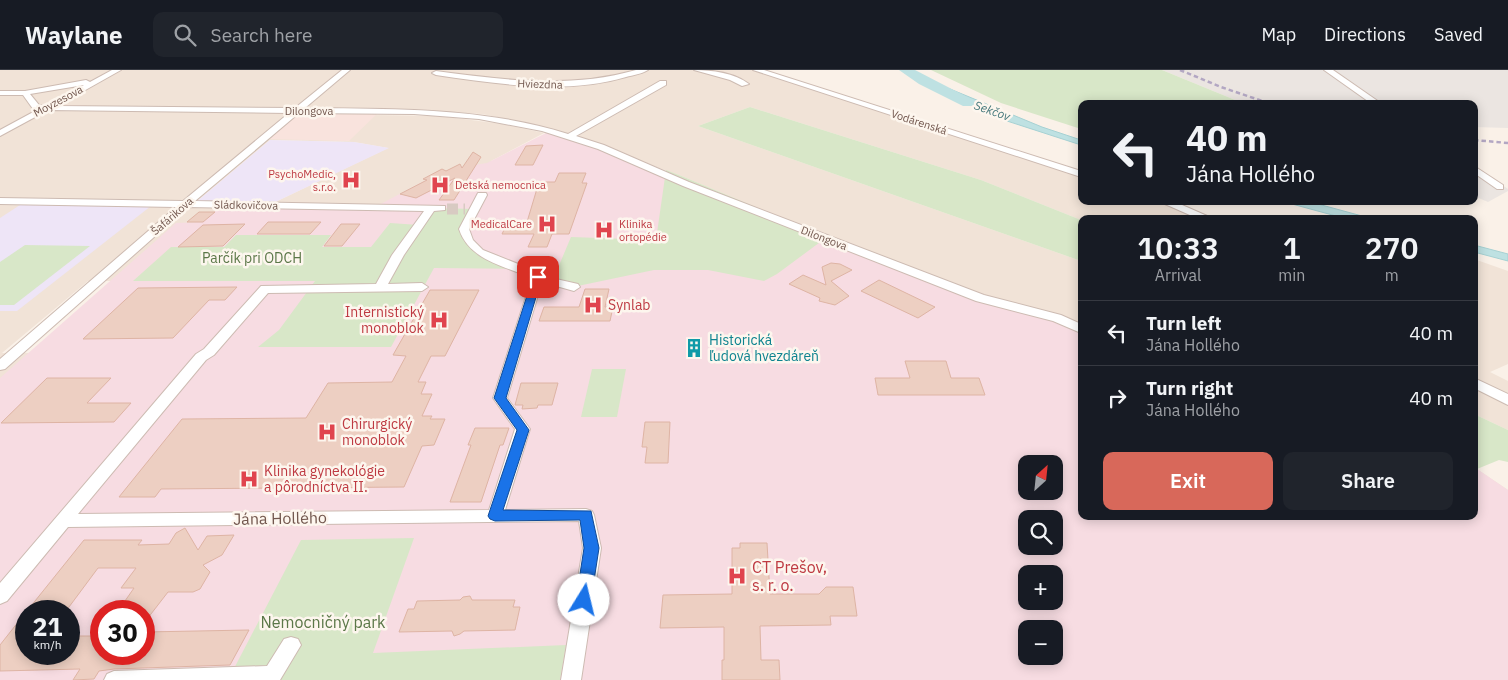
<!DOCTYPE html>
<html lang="en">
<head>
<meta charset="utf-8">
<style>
	body { margin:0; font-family:"IBM Plex Sans",sans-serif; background:#20242c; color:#f1f3f6; height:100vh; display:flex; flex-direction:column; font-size:19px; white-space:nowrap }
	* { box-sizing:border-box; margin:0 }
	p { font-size:16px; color:#9ea1a6 }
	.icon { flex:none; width:28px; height:28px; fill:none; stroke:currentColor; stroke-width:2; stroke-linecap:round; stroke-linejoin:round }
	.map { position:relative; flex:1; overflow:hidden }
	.panel { position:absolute; left:1078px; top:145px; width:400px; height:305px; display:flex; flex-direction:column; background:#171b24; border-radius:10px; box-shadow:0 2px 12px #0003 }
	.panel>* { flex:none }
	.hud { position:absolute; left:1078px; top:30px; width:400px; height:105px; border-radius:10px; box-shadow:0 2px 12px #0003; background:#171b24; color:#f1f3f6; overflow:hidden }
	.needle { width:32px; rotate:27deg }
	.tools { position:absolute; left:1018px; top:385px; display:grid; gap:10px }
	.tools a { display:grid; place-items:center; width:45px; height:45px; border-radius:10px; background:#171b24; box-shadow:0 2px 12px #0003; font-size:25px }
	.speed { position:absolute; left:15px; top:530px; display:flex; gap:10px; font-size:25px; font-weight:700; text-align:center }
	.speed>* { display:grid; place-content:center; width:65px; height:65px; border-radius:50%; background:#171b24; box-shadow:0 2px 12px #0003; line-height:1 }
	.speed small { font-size:12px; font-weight:400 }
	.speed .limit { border:8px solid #d22; background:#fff; color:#111 }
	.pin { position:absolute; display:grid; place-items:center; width:42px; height:42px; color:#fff; margin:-21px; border-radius:10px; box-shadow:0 2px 8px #0006 }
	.me { position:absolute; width:55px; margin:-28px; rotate:9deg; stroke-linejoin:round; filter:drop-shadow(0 0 4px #0008) }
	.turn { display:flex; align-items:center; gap:18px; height:105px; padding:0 25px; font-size:22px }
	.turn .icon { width:65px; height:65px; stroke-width:2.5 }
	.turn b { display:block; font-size:35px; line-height:42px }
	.eta { display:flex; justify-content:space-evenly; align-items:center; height:85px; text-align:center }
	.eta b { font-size:30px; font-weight:600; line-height:35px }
	.action { display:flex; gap:10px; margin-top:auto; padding:10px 25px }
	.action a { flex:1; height:58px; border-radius:10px; background:#d8685a; color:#fff; font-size:20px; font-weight:600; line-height:58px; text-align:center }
	.action a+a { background:#20242c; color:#f1f3f6 }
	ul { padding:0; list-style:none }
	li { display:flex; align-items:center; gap:15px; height:65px; padding:0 25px; border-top:1px solid #363941 }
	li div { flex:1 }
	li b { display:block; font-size:19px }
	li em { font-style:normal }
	header { display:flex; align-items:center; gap:30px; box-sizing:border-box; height:70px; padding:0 25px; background:#171b24; border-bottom:1px solid #363941 }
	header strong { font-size:24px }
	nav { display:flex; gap:28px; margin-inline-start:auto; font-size:18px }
	.search { width:350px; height:45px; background:#20242c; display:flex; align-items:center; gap:12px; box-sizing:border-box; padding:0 18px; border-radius:10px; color:#9ea1a6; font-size:19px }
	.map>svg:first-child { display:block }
	.residential { fill:#f1e3d7; fill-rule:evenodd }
	.commercial { fill:#f9e3dd }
	.industrial { fill:#ebe5e1 }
	.education { fill:#eee5f7 }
	.medical { fill:#f7dce2; fill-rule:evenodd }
	.green { fill:#d8e7c8 }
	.water { fill:#bee1e2; stroke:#a6d1d3 }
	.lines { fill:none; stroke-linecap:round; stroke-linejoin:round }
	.river { fill:#bee1e2; fill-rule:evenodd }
	.building { fill:#edcfc2; stroke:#deb4a4 }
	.minor-tunnel { stroke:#d8cac2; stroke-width:11; stroke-dasharray:11 5.5; stroke-linecap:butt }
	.minor-casing { stroke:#cdbbb2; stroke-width:2 }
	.minor { fill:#fff; fill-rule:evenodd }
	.rail { stroke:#b3a7c3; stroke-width:2.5; stroke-dasharray:4.5 3; stroke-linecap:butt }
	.route { fill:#1a73e8; stroke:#114b97 }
	.labels { text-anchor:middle; stroke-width:5; stroke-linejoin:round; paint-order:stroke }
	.far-street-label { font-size:11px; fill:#72574e; stroke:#fdf6ee }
	.far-health-label { font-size:11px; fill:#be3a42; stroke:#fdf6ee; text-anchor:end }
	.far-water-label { font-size:12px; font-style:italic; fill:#47797c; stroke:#fdf6ee }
	.park-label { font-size:14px; fill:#5b7748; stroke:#fdf6ee }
	.health-label { font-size:14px; fill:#be3a42; stroke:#fdf6ee; text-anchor:start }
	.culture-label { font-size:14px; fill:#0d838f; stroke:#fdf6ee; text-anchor:start }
	.near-street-label { font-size:16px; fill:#72574e; stroke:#fdf6ee }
	.near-health-label { font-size:16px; fill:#be3a42; stroke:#fdf6ee; text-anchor:start }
	.near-park-label { font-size:16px; fill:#5b7748; stroke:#fdf6ee }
</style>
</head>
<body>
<header>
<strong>Waylane</strong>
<div class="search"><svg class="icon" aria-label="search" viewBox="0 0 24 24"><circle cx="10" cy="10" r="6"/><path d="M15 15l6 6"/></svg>Search here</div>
<nav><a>Map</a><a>Directions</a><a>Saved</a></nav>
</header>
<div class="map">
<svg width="1508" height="610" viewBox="0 0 1508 610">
	<rect width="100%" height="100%" fill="#faf1e8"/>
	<g class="residential">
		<path d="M0,0h762l319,103v28h89l48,18 -137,1 -100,-40 -231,-73 -52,19 383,135v255h393v-48l3,1 31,21v190h-1508zM306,38l114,2 62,4 45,9 41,12 116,42 142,60 -49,37 -13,7 -56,-11h-54l-81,17 -21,-5 -31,-13 -87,-1 -43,79h-133l-49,5 -207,1 86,-72h227l18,-23h30l27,-35 29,2 12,-17 44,1 19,-43 -3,-5 53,-28 -42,-9 -62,-8 -140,-2zM270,70l84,2 34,6 -119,57 -74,-2zM1026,394h28v27h-28zM1026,449h28v27h-28zM1026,504h28v27h-28zM26,541h43v43h-43zM101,541h43v43h-43zM1026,559h28v27h-28z"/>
		<path d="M1474,189l34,12v93l-18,8 18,9v49l-34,-16z"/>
	</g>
	<path class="commercial" d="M302,42h77l-30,29 -82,-2z"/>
	<g class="industrial">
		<path d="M1162,0h346v58l-34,-1v-23h-229z"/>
		<path d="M1474,96l34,23v2l-20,11 -14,-6z"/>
	</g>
	<g class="education">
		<path d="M270,70l84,2 35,6 -120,57 -74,-2z"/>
		<path d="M20,135l131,1 -134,105h-17v-93z"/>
	</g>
	<path class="medical" d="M550,61l21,5 409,162 101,31v187h393v-48l3,1 31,21v190h-1508v-302l176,-155 27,-1 19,-17 153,2 51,-27 -3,-1 19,-10 5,2 6,-3 34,-5zM1026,394h28v27h-28zM1026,449h28v27h-28zM1026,504h28v27h-28zM26,541h43v43h-43zM101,541h43v43h-43zM1026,559h28v27h-28z"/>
	<g class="green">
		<path d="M931,0h231l83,34h-164v25l-80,-26z"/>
		<path d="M750,37l231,73 100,40v41l-383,-135z"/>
		<path d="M666,100l18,7 143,60 -50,37 -13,7 -56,-11h-54l-81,17 -21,-5 19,-45 85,3z"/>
		<path d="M431,138l44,1 -12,21 10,16 48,23 -87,-1 -43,79h-133l21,-17 36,-49h-182l38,-34h53l12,-12h95l-9,12h49l19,-24 29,2z"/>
		<path d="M25,175l65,1 -76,59h-14v-43z"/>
		<path d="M592,299h34l-9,48h-36z"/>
		<path d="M1474,344l34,16v32l-9,-2 -22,9 -3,-1z"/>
		<path d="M414,468l-41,115 193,-8 -6,35h-332l73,-140z"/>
	</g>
	<g class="water">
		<path d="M935,18l15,1 92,38 39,13v5l-74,-24z"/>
		<path d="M1281,131h26l66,18h-26z"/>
		<path d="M1474,175l34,9v7l-34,-9z"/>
	</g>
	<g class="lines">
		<path class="river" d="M899,0h16l58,30 2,3 -2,3h-10l-44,-22z"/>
	</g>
	<g class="building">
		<path d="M543,75l-10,20h-18l11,-19z"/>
		<path d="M473,82l8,5 -27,43h-15l16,-22 -39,20 -16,-4 27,-14 -4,-1 19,-10 4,2 14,-7 2,4z"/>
		<path d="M559,103h27l-4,10h5l-18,51h-17l-5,13h-19l6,-13h-32l6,-12h19l12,-40h16z"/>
		<path d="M199,142h16l-12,10h-16z"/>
		<path d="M268,152h53l-11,12h-53z"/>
		<path d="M245,154l-22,22 -45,1 25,-22z"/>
		<path d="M341,154h19l-18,22h-18z"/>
		<path d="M831,193l9,1 12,6 -21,11 18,15 -14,9 -16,-4 1,-3 -31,-14 14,-9 23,10 -4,-18z"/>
		<path d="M879,210l56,27 -17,11 -57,-27z"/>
		<path d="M237,217l-12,13h-16l-36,38 -90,1 55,-51z"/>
		<path d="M585,219h24l-4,18h8l-3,14h-71l5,-14h35z"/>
		<path d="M430,220h49l-34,66h-14l-13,26h8l-5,12h11l-10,22h10l-2,3h15l-11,26 -12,1 -18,41 -243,2 -6,8h-36l63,-78 124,-1 22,-35 64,-1 14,-26 -13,-1z"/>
		<path d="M905,291h41l5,17h28l6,17h-107l-3,-17h35z"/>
		<path d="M47,308h64l-24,25h44l-17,19 -113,1z"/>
		<path d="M521,313h37l-6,22h-14l-1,3 -15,1 1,-4h-8z"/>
		<path d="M645,352h25l-2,41h-23l2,-16h-5z"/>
		<path d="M475,358h34l-6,17h-3l-19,57h-31l21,-57h-3z"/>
		<path d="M185,458l13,22 9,-14 27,-1 -12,20 -19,10 7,7 -10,17 -7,3h-25l-24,31v-12h-26l16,-23h-13l15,-20h-38l-32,43h-39l57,-71h58l-4,5 31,-1 7,-11z"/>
		<path d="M740,473h27l3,51h49l7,-7h27l4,29h-27l1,9 -71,1 1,34h18l1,20h-58v-20h2v-33l-64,1 3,-33 69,-1v-46h8z"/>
		<path d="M470,526l2,4h43l-2,7h7l-5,23 -51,1 -4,3 -6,2 -2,-5 -53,1 9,-23h6l3,-8 43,-1 3,-3z"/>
		<path d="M26,542v42h43v-18h32v18h43v-22l105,-2 -19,35 -116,4 -15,2 -5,8 -21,1 7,-11 -80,2v-26z"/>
	</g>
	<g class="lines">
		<path class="minor-tunnel" d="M447,139h18"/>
		<g class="minor-casing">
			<g id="minor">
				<path d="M112,0h9l-64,36 238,2 47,-38h8l-45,38c88,1 178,-1 263,26l92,-53h6v4l-90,51 28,9 85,37 295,113 77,20 20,9v9l-28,-12 -77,-20 -293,-115 -85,-37 -56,-18 -63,-12 -65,-5 -115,-1 -104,88 250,5v4l-11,1 -30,44 -16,29 34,-1 6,4 -6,4 -154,2 -54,62 -8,5 -128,154 411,-4 26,-81 -22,-31 39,-120c-28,-12 -63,-18 -73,-49l19,-36h8l1,2 -18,34 4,11 10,10 73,29 22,5 2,3 -6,4 -32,-9 -35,116 23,31 -25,81 81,-1 6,2 2,4 7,33 -20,132h-20l22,-132 -4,-27 -511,6 -61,74 -7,3v-21l196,-229 8,-5 57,-63 115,-2 16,-29 32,-44 -236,-4 -183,162 -5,1v-11l176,-152 -176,-3v-6l183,3 106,-88 -241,-3 -48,26v-6l37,-20 -4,-1 -10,-14h-23v-4h25l61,-11 4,2zM84,15l-39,21 -6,-1 -9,-11z"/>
				<path d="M636,0h12c-6,4 -15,5 -22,7 -61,18 -128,7 -190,-2l-4,-2 4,-2c67,9 134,18 200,-1z"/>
				<path d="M694,0c18,0 41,3 55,14l-7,2 -12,-6z"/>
				<path d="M753,0h11l317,101v6z"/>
				<path d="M1324,0h9l49,34h-10z"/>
				<path d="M1474,96l29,19v4h-6l-23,-16z"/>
				<path d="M1158,131h15l41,18h-15z"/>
				<path d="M1474,308l34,16v11l-34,-17z"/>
				<path d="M291,567l7,2 3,6 -21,35h-176l3,-6 7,-3 153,-5 17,-27z"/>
			</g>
		</g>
		<use href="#minor" class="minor"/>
		<g class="rail">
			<path d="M1180,0l41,17 50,17"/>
			<path d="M1474,70l34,3"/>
		</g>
	</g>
	<path class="route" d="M538,204l4,3 -36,121 23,32 -26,80 88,1 8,37 -8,52 -2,4 -5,2 -6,-2 -2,-4 8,-52 -4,-28 -85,1 -5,-2 -2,-3 29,-86 -23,-32 39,-121z"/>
	<defs>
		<g id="hospital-bare" transform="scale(1.5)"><path d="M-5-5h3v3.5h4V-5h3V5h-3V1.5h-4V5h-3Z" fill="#e0444e" stroke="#fdf6ee" stroke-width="2.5" paint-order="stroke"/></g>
		<g id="building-bare" transform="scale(1.5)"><path d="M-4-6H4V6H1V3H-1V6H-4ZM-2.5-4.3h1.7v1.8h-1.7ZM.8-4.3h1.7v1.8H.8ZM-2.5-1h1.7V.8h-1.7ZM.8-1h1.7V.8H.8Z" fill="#0f9aa8" stroke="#fdf6ee" stroke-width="2.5" paint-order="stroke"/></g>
	</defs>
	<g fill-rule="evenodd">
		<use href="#hospital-bare" x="351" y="110"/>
		<use href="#hospital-bare" x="440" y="115"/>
		<use href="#hospital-bare" x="547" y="154"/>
		<use href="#hospital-bare" x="604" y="160"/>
		<use href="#hospital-bare" x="593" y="235"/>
		<use href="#hospital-bare" x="439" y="250"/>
		<use href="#building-bare" x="694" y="278"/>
		<use href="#hospital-bare" x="327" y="362"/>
		<use href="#hospital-bare" x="249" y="409"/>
		<use href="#hospital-bare" x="737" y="506"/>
	</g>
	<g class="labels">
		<g class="far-street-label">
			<text transform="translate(540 14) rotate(2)" y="4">Hviezdna</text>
			<text transform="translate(58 31) rotate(-28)" y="4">Moyzesova</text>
			<text x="309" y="45">Dilongova</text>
			<text transform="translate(919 52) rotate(18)" y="4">Vodárenská</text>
			<text transform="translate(246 135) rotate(1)" y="4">Sládkovičova</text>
			<text transform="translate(172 146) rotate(-41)" y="4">Šafárikova</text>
			<text transform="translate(824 168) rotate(21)" y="4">Dilongova</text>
		</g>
		<g class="far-health-label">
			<text x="336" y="108">PsychoMedic,<tspan x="336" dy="13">s.r.o.</tspan></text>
			<text x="455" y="119" text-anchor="start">Detská nemocnica</text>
			<text x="532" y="158">MedicalCare</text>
			<text x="619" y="158" text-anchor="start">Klinika<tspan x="619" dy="13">ortopédie</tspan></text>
		</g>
		<g class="far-water-label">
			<text transform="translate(992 41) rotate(19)" y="4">Sekčov</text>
		</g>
		<g class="park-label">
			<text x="252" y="193">Parčík pri ODCH</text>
		</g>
		<g class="health-label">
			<text x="608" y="240">Synlab</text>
			<text x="424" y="247" text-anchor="end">Internistický<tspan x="424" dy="16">monoblok</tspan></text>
			<text x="342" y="359">Chirurgický<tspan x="342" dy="16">monoblok</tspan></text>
			<text x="264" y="406">Klinika gynekológie<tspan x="264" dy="16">a pôrodníctva II.</tspan></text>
		</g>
		<g class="culture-label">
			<text x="709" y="275">Historická<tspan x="709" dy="16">ľudová hvezdáreň</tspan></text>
		</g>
		<g class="near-street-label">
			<text transform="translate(280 448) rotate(-1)" y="6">Jána Hollého</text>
		</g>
		<g class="near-health-label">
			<text x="752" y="503">CT Prešov,<tspan x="752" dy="18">s. r. o.</tspan></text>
		</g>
		<g class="near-park-label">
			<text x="323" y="558">Nemocničný park</text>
		</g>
	</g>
</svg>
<div class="tools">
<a><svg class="needle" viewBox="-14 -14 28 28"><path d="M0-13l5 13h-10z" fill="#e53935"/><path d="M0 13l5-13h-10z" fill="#9ea1a6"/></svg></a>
<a><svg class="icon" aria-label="search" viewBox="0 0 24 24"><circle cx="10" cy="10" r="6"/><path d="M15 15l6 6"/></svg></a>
<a>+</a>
<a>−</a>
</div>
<div class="speed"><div>21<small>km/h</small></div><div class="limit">30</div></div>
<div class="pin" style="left:538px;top:207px;background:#d93025"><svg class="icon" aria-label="arrive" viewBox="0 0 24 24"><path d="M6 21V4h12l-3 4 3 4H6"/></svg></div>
<svg class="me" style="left:584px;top:530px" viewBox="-20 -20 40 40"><circle r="19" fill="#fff"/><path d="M0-13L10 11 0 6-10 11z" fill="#1a73e8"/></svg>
<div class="hud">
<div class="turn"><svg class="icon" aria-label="left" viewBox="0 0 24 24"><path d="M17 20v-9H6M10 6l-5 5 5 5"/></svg><div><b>40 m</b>Jána Hollého</div></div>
</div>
<section class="panel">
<div class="eta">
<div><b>10:33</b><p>Arrival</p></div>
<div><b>1</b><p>min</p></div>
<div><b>270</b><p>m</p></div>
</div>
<ul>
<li><svg class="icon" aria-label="left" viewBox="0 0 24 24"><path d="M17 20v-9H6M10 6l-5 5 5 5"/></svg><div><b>Turn left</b><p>Jána Hollého</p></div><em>40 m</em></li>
<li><svg class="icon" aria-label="right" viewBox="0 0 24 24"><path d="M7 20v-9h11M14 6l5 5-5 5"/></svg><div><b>Turn right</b><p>Jána Hollého</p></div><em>40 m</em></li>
</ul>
<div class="action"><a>Exit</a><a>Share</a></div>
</section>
</div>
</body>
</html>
